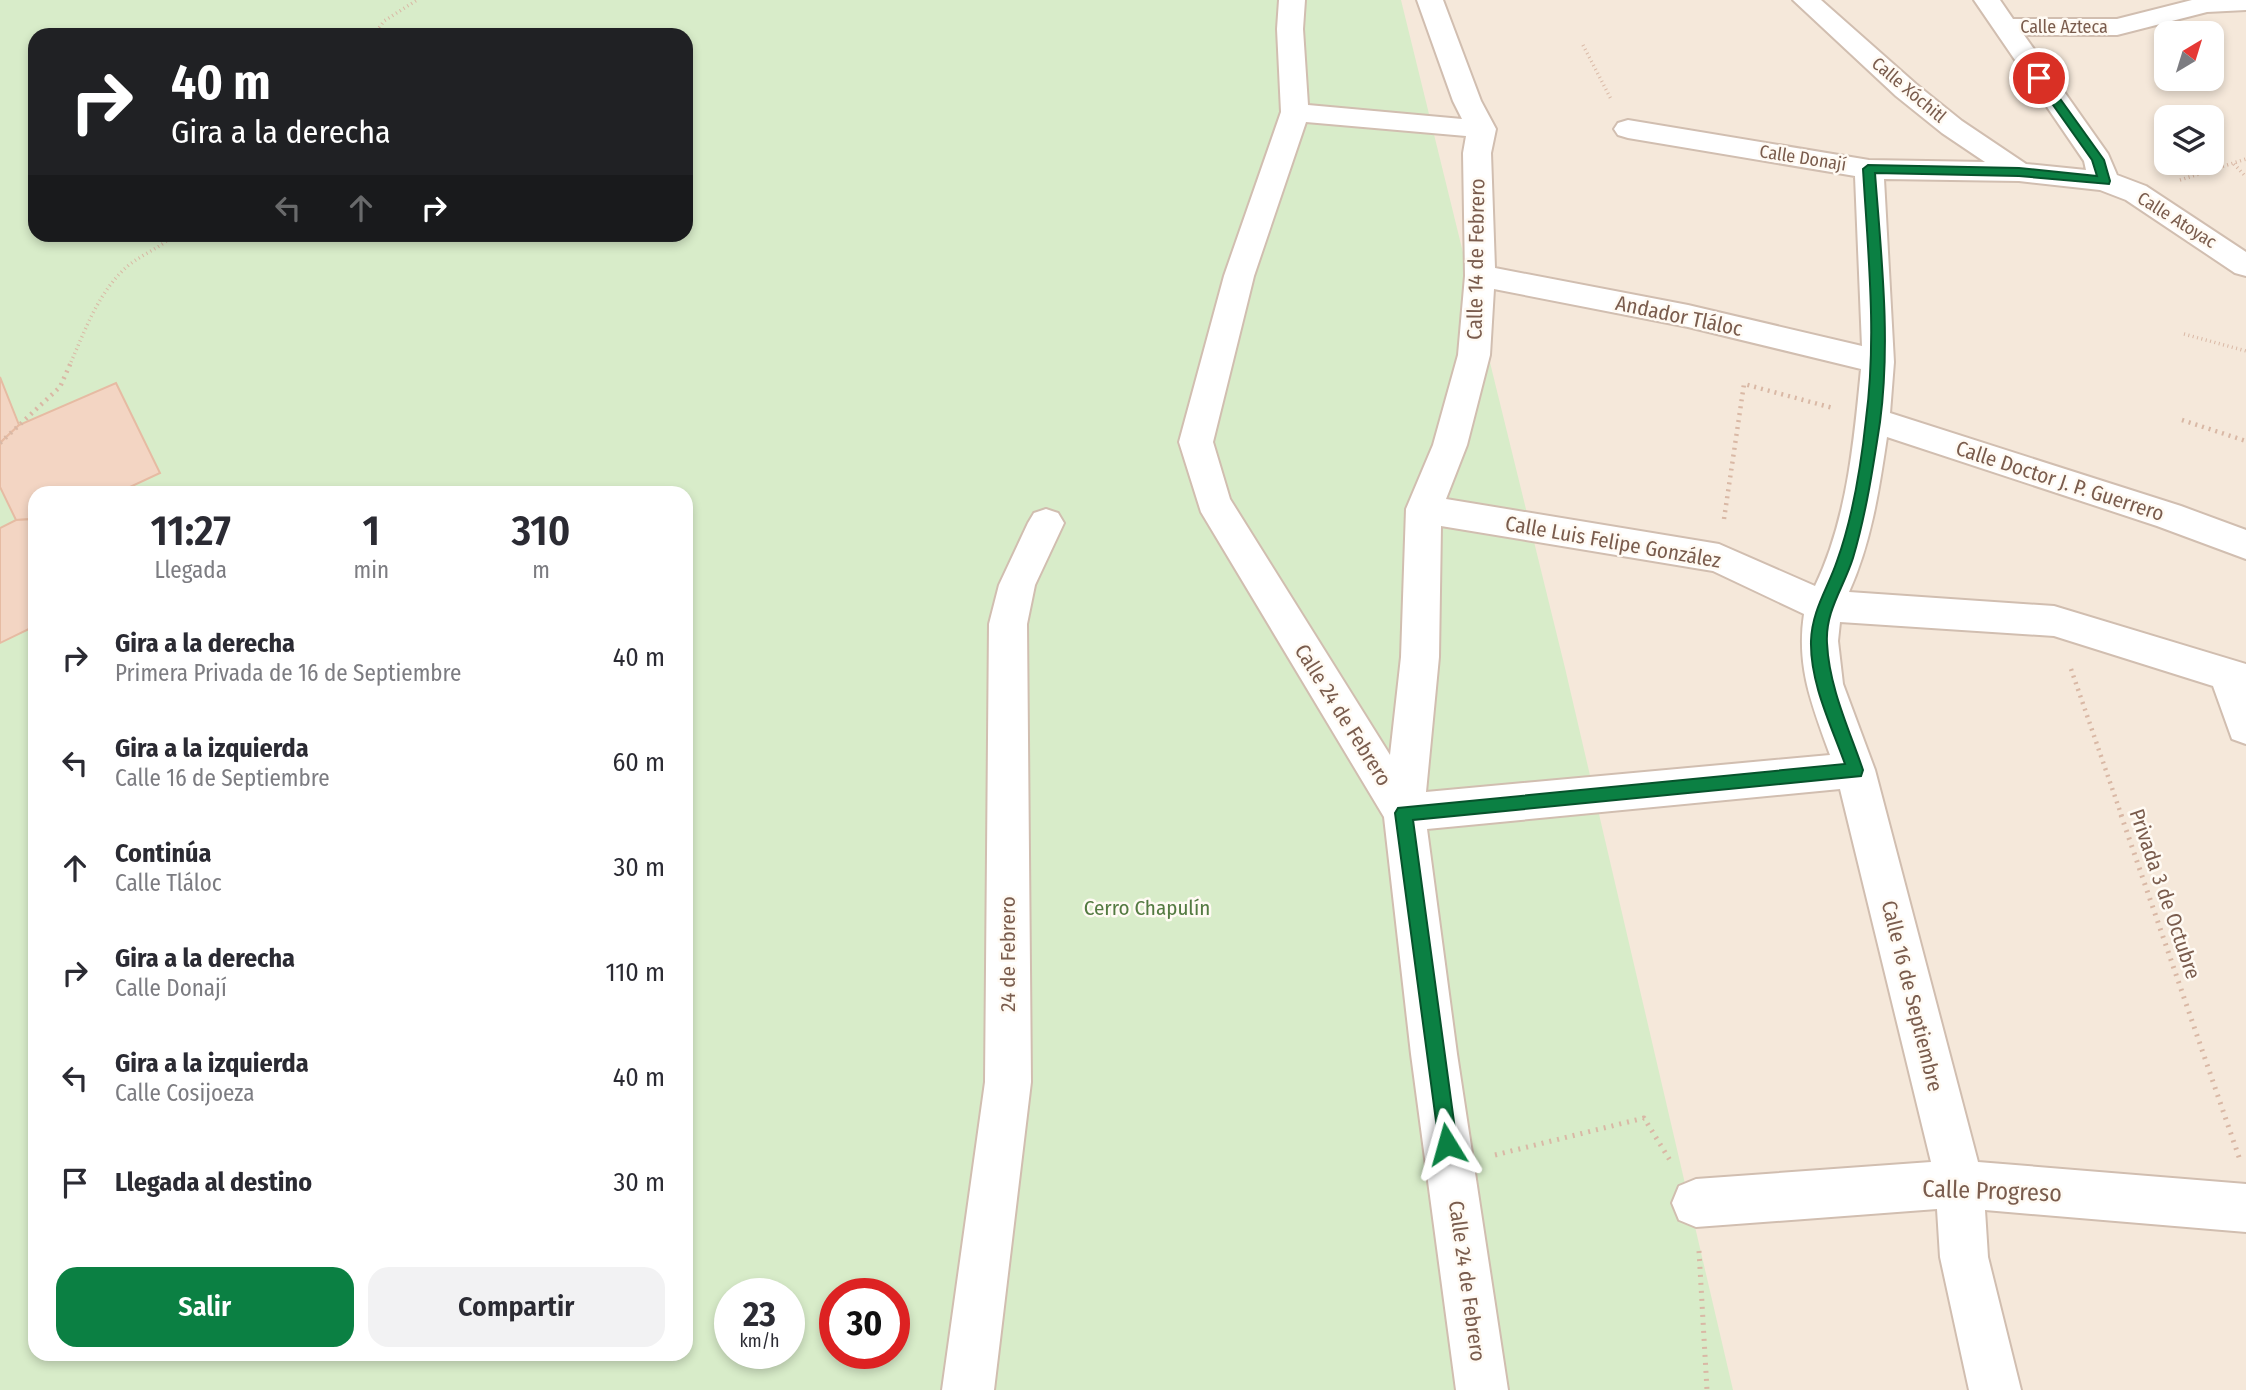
<!DOCTYPE html>
<html lang="es">
<head>
<meta charset="utf-8">
<style>
	body { margin:0; font-family:"Fira Sans Condensed",sans-serif; background:#f2f2f3; color:#2b2b33; height:100vh; display:flex; flex-direction:column; font-size:26px; white-space:nowrap }
	* { box-sizing:border-box; margin:0 }
	p { font-size:23px; color:#7c7c81 }
	.icon { flex:none; width:38px; height:38px; fill:none; stroke:currentColor; stroke-width:2; stroke-linecap:round; stroke-linejoin:round }
	.map { position:relative; flex:1; overflow:hidden }
	.drawer { position:absolute; left:28px; top:486px; width:665px; height:875px; display:flex; flex-direction:column; background:#fff; border-radius:21px; box-shadow:0 4px 10px #0003 }
	.drawer>* { flex:none }
	.hud { position:absolute; left:28px; top:28px; width:665px; height:214px; border-radius:21px; box-shadow:0 4px 10px #0003; background:#202124; color:#fff; overflow:hidden }
	.needle { width:46px; rotate:38deg }
	.tools { position:absolute; left:2154px; top:21px; display:grid; gap:14px }
	.tools a { display:grid; place-items:center; width:70px; height:70px; border-radius:14px; background:#fff; box-shadow:0 4px 10px #0003; font-size:35px }
	.speed { position:absolute; left:714px; top:1278px; display:flex; gap:14px; font-size:35px; font-weight:700; text-align:center }
	.speed>* { display:grid; place-content:center; width:91px; height:91px; border-radius:50%; background:#fff; box-shadow:0 4px 10px #0003; line-height:1 }
	.speed small { font-size:18px; font-weight:400 }
	.speed .limit { border:10px solid #d22; background:#fff; color:#111 }
	.pin { position:absolute; display:grid; place-items:center; width:60px; height:60px; color:#fff; margin:-30px; border:4px solid #fff; border-radius:50%; box-shadow:0 2px 7px #0007 }
	.me { position:absolute; width:77px; margin:-38px; rotate:352deg; stroke-linejoin:round; filter:drop-shadow(0 0 5px #0008) }
	.turn { display:flex; align-items:center; gap:24px; height:147px; padding:0 28px; font-size:32px }
	.turn .icon { width:91px; height:91px; stroke-width:2.5 }
	.turn b { display:block; font-size:49px; line-height:60px }
	.lanes { display:flex; align-items:center; height:66px; padding:0 28px; background:#0003; justify-content:center; gap:35px; direction:ltr }
	.lanes .off { opacity:.35 }
	.eta { display:flex; justify-content:space-evenly; align-items:center; height:119px; text-align:center }
	.eta b { font-size:42px; font-weight:600; line-height:49px }
	.action { display:flex; gap:14px; margin-top:auto; padding:14px 28px }
	.action a { flex:1; height:80px; border-radius:21px; background:#0b8043; color:#fff; font-size:28px; font-weight:600; line-height:80px; text-align:center }
	.action a+a { background:#f2f2f3; color:#2b2b33 }
	ul { padding:0; list-style:none }
	li { display:flex; align-items:center; gap:21px; height:105px; padding:0 28px }
	li div { flex:1 }
	li b { display:block; font-size:26px }
	li em { font-style:normal }
	.map>svg:first-child { display:block }
	.residential { fill:#f5e8da; fill-rule:evenodd }
	.green { fill:#d8ecc9; fill-rule:evenodd }
	.building { fill:#f3d5c3; stroke:#e6bba3; stroke-width:2 }
	.lines { fill:none; stroke-linecap:round; stroke-linejoin:round }
	.street-casing { stroke:#d1beb0; stroke-width:4 }
	.path-far2 { stroke:#d9b8a5; stroke-width:3.5; stroke-dasharray:1 3.5; stroke-linecap:butt }
	.path-far1 { stroke:#d9b8a5; stroke-width:4.5; stroke-dasharray:2 5; stroke-linecap:butt }
	.path { stroke:#d9b8a5; stroke-width:5; stroke-dasharray:2 6; stroke-linecap:butt }
	.street { fill:#fff; fill-rule:evenodd }
	.route { fill:#0b8043; stroke:#07532c; stroke-width:2 }
	.labels { text-anchor:middle; stroke-width:5; stroke-linejoin:round; paint-order:stroke }
	.far-street-label { font-size:18px; fill:#7a5c4d; stroke:#fffaf3 }
	.street-label { font-size:21px; fill:#7a5c4d; stroke:#fffaf3 }
	.park-label { font-size:21px; fill:#537a41; stroke:#fffaf3 }
	.near-street-label { font-size:24px; fill:#7a5c4d; stroke:#fffaf3 }
</style>
</head>
<body>
<div class="map">
<svg width="2246" height="1390" viewBox="0 0 2246 1390">
	<rect width="100%" height="100%" fill="#fdf6ec"/>
	<path class="residential" d="M1185,0h1061v1390h-793zM2166,33h46v46h-46zM2166,117h46v46h-46z"/>
	<path class="green" d="M0,0h1401l164,668 168,722h-1733zM35,35h651v199h-651zM35,494h651v860h-651zM730,1293h59v60h-59zM835,1293h59v60h-59z"/>
	<g class="building">
		<path d="M0,377l19,48 -19,18z"/>
		<path d="M116,383l44,90 -45,21h-80v25l-19,1 -16,-33v-44l19,-18z"/>
		<path d="M35,519v107l-35,17v-115l16,-8z"/>
	</g>
	<g class="lines">
		<g class="street-casing">
			<g id="street">
				<path d="M1279,0h26l-2,29 5,76 154,14 -9,-18 -36,-101h26l38,101 15,28 -5,24 4,115 193,37 174,41 -7,-170 -227,-38 -10,-3 -4,-6 4,-6 10,-3 241,40 116,2 -43,-29 -46,-37 -103,-96h28l95,84 46,37 64,43 60,6 -2,-9 -110,-161h26l13,19h104l75,-19h54v10l-39,2 -90,23h-93l84,119 9,21 29,11 100,66v24l-11,-3 -109,-73 -26,-10 -81,-9 -135,-2 10,183 -4,51 291,93 65,24v29l-89,-33 -270,-89c-8,54 -16,106 -38,155l205,14 192,58v80l-14,-5 -19,-53 -159,-50 -214,-14 -2,19 5,43 32,86 103,392 268,22v48l-261,-22 3,47 33,133h-52l-29,-133 -3,-48 -241,18 -17,-7 -7,-17 7,-17 17,-7 235,-17 -91,-373 -413,40 30,225 51,336h-52l-45,-336 -27,-237 -183,-305 -22,-70 45,-166 57,-164 -4,-83zM1306,122l160,14 -3,17 2,123 -7,79 -25,90 -27,64 -5,148 -11,98 -160,-256 -17,-57 41,-166zM1494,289l194,38 173,42c-7,72 -14,151 -46,217l-96,-42 -273,-45 21,-54 23,-90zM1441,526l272,45 91,43c-8,53 8,91 26,141l-404,37 13,-135z"/>
				<path d="M1046,509l12,4 6,10 -29,62 -8,39 4,458 -37,308h-52l43,-308 4,-458 10,-39 29,-62 6,-10z"/>
			</g>
		</g>
		<g class="path-far2">
			<path d="M374,35l10,-14 33,-21"/>
			<path d="M1583,45l29,56"/>
			<path d="M2234,164l12,13"/>
			<path d="M2180,180l66,-21"/>
			<path d="M2184,334l62,17"/>
			<path d="M71,362c15,-34 29,-73 58,-97 15,-12 32,-17 45,-31"/>
		</g>
		<g class="path-far1">
			<path d="M2182,420l64,21"/>
			<path d="M0,443l60,-56 12,-27"/>
			<path d="M1724,519l20,-135 89,24"/>
			<path d="M2071,669l51,148"/>
		</g>
		<g class="path">
			<path d="M2121,815l119,345"/>
			<path d="M1495,1155l149,-37 27,44"/>
			<path d="M1699,1251l8,139"/>
		</g>
		<use href="#street" class="street"/>
	</g>
	<path class="route" d="M2035,75h8l61,85 6,21 -1,3 -90,-8 -144,-3c6,81 16,167 5,249 -7,46 -14,92 -27,136 -9,29 -28,53 -26,85 2,44 22,86 36,127l-2,6 -448,44 44,324 -3,7 -7,3 -7,-3 -45,-338 3,-5 447,-44c-14,-39 -35,-81 -34,-123 1,-31 17,-53 26,-80 16,-44 24,-95 29,-142 11,-82 2,-167 -3,-250l5,-4 151,3 78,8 -5,-16 -58,-82z"/>
	<g class="labels">
		<g class="far-street-label">
			<text x="2064" y="33">Calle Azteca</text>
			<text transform="translate(1909 90) rotate(40)" y="6">Calle Xóchitl</text>
			<text transform="translate(1803 158) rotate(9)" y="6">Calle Donají</text>
			<text transform="translate(2177 220) rotate(32)" y="6">Calle Atoyac</text>
		</g>
		<g class="street-label">
			<text transform="translate(1476 259) rotate(-89)" y="7">Calle 14 de Febrero</text>
			<text transform="translate(1679 316) rotate(12)" y="7">Andador Tláloc</text>
			<text transform="translate(2060 481) rotate(18)" y="7">Calle Doctor J. P. Guerrero</text>
			<text transform="translate(1613 542) rotate(10)" y="7">Calle Luis Felipe González</text>
			<text transform="translate(1343 715) rotate(58)" y="7">Calle 24 de Febrero</text>
			<text transform="translate(2165 894) rotate(71)" y="7">Privada 3 de Octubre</text>
			<text transform="translate(1008 954) rotate(-90)" y="7">24 de Febrero</text>
			<text transform="translate(1912 996) rotate(76)" y="7">Calle 16 de Septiembre</text>
			<text transform="translate(1467 1281) rotate(82)" y="7">Calle 24 de Febrero</text>
		</g>
		<g class="park-label">
			<text x="1147" y="915">Cerro Chapulín</text>
		</g>
		<g class="near-street-label">
			<text transform="translate(1992 1191) rotate(2)" y="8">Calle Progreso</text>
		</g>
	</g>
</svg>
<div class="tools">
<a><svg class="needle" viewBox="-14 -14 28 28"><path d="M0-13l5 13h-10z" fill="#e53935"/><path d="M0 13l5-13h-10z" fill="#7c7c81"/></svg></a>
<a><svg class="icon" aria-label="layers" viewBox="0 0 24 24"><path d="M12 4l9 5-9 5-9-5zM3 14l9 5 9-5"/></svg></a>
</div>
<div class="speed"><div>23<small>km/h</small></div><div class="limit">30</div></div>
<div class="pin" style="left:2039px;top:78px;background:#d93025"><svg class="icon" aria-label="arrive" viewBox="0 0 24 24"><path d="M6 21V4h12l-3 4 3 4H6"/></svg></div>
<svg class="me" style="left:1447px;top:1144px" viewBox="-20 -20 40 40"><path d="M0-17L14 15 0 8-14 15z" fill="#0b8043" stroke="#fff" stroke-width="4"/></svg>
<div class="hud">
<div class="turn"><svg class="icon" aria-label="right" viewBox="0 0 24 24"><path d="M7 20v-9h11M14 6l5 5-5 5"/></svg><div><b>40 m</b>Gira a la derecha</div></div>
<div class="lanes"><svg class="icon off" aria-label="left" viewBox="0 0 24 24"><path d="M17 20v-9H6M10 6l-5 5 5 5"/></svg><svg class="icon off" aria-label="ahead" viewBox="0 0 24 24"><path d="M12 20V5M6 11l6-6 6 6"/></svg><svg class="icon" aria-label="right" viewBox="0 0 24 24"><path d="M7 20v-9h11M14 6l5 5-5 5"/></svg></div>
</div>
<section class="drawer">
<div class="eta">
<div><b>11:27</b><p>Llegada</p></div>
<div><b>1</b><p>min</p></div>
<div><b>310</b><p>m</p></div>
</div>
<ul>
<li><svg class="icon" aria-label="right" viewBox="0 0 24 24"><path d="M7 20v-9h11M14 6l5 5-5 5"/></svg><div><b>Gira a la derecha</b><p>Primera Privada de 16 de Septiembre</p></div><em>40 m</em></li>
<li><svg class="icon" aria-label="left" viewBox="0 0 24 24"><path d="M17 20v-9H6M10 6l-5 5 5 5"/></svg><div><b>Gira a la izquierda</b><p>Calle 16 de Septiembre</p></div><em>60 m</em></li>
<li><svg class="icon" aria-label="ahead" viewBox="0 0 24 24"><path d="M12 20V5M6 11l6-6 6 6"/></svg><div><b>Continúa</b><p>Calle Tláloc</p></div><em>30 m</em></li>
<li><svg class="icon" aria-label="right" viewBox="0 0 24 24"><path d="M7 20v-9h11M14 6l5 5-5 5"/></svg><div><b>Gira a la derecha</b><p>Calle Donají</p></div><em>110 m</em></li>
<li><svg class="icon" aria-label="left" viewBox="0 0 24 24"><path d="M17 20v-9H6M10 6l-5 5 5 5"/></svg><div><b>Gira a la izquierda</b><p>Calle Cosijoeza</p></div><em>40 m</em></li>
<li><svg class="icon" aria-label="arrive" viewBox="0 0 24 24"><path d="M6 21V4h12l-3 4 3 4H6"/></svg><div><b>Llegada al destino</b></div><em>30 m</em></li>
</ul>
<div class="action"><a>Salir</a><a>Compartir</a></div>
</section>
</div>
</body>
</html>
